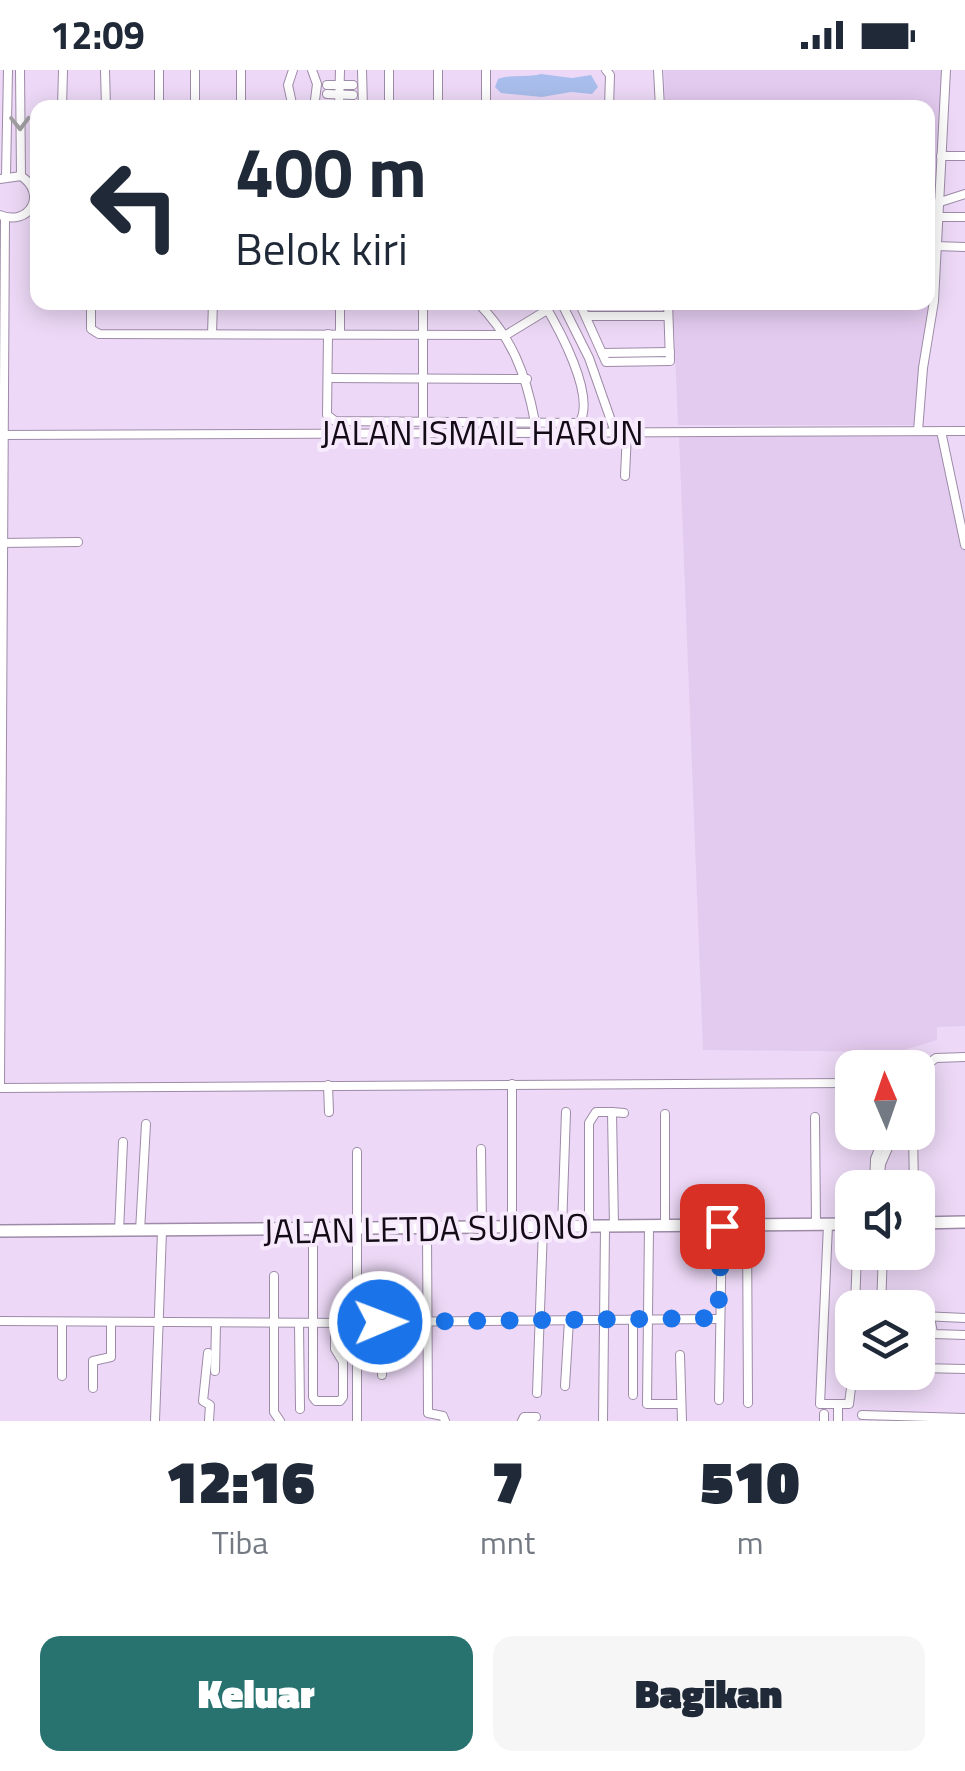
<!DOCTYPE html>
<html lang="id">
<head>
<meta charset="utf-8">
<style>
	body { margin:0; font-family:"Titillium Web",sans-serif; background:#f6f6f7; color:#1f2937; height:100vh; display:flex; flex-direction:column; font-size:38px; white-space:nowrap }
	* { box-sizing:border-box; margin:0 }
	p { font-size:32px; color:#747a83 }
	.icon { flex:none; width:55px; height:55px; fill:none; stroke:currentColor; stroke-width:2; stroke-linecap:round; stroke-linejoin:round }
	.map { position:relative; height:1351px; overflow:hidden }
	.drawer { display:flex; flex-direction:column; background:#fff; flex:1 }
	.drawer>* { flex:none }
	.banner { position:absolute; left:30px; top:30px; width:905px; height:210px; border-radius:20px; box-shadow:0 5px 25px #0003; background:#fff; color:#1f2937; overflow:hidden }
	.needle { width:65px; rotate:358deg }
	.controls { position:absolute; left:835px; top:980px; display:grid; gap:20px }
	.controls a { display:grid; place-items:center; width:100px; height:100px; border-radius:20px; background:#fff; box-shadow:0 5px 25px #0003; font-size:50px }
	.pin { position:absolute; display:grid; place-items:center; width:85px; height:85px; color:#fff; margin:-42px; border-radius:20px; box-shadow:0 5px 15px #0006 }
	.me { position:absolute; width:110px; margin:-55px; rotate:89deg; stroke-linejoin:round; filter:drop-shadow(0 0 8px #0008) }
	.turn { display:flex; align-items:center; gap:35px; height:210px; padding:0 40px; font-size:45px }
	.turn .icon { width:130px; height:130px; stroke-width:2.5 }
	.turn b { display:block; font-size:70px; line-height:85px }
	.eta { display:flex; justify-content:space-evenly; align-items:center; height:170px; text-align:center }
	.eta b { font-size:60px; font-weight:800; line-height:70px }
	.primary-button { display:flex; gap:20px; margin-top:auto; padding:20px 40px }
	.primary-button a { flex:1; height:115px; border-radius:20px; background:#28726f; color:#fff; font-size:40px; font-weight:800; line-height:115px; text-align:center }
	.primary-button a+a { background:#f6f6f7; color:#1f2937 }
	.status { display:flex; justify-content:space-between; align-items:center; height:70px; padding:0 50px; background:#fff; direction:ltr }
	.status svg { height:28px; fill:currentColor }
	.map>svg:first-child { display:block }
	.built { fill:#e3cbef }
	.water { fill:#a9beec }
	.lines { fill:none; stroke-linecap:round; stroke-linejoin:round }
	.minor-casing { stroke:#9e8ba7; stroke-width:10 }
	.highway-casing { stroke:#9e8ba7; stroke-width:14 }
	.minor { stroke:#fff; stroke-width:8 }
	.highway { stroke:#fff; stroke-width:11 }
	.oneway { stroke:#a19ea2 }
	.route { stroke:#1a73e8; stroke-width:18; stroke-dasharray:0 32.4 }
	.labels { text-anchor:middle; stroke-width:8; stroke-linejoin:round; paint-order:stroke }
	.street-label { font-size:35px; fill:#130c16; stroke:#f6eafc }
</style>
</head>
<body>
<div class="status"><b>12:09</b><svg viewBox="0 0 49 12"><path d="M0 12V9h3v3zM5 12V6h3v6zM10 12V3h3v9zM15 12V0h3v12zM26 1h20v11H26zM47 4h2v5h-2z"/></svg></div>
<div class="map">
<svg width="965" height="1351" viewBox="0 0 965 1351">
	<rect width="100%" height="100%" fill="#edd9f7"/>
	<g class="built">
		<path d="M664,0h279l-10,230 -12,51 -4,74h-239l-5,-122 255,-1v-194l-263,-1z"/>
		<path d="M679,365h261l25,111v480l-28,1v13l-39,12 -195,-2z"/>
	</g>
	<path class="water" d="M541,4l31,4 19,-3 7,12 -6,7 -21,-2 -29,5 -41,-4 -6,-6 3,-8c13,-5 28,-1 43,-5z"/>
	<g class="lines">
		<g class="minor-casing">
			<g id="minor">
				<path d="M20,0l1,106"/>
				<path d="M105,0l1,38"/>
				<path d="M159,0v38"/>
				<path d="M195,0v38"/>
				<path d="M312,0l5,14 -3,24"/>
				<path d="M362,0l1,38"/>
				<path d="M438,0v38"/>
				<path d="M606,0l4,5 -1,32"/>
				<path d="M658,0l2,38"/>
				<path d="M327,15h26"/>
				<path d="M327,24l26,1"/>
				<path d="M486,37h174"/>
				<path d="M62,38l1,-38"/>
				<path d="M241,38v-38"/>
				<path d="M293,38l-5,-23 5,-15"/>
				<path d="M339,38l1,-38"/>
				<path d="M389,38v-38"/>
				<path d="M486,38v-38"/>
				<path d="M941,86h24"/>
				<path d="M6,106l2,-106"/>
				<path d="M0,109l21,-3c27,18 8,51 -21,39"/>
				<path d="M937,133l28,-9"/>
				<path d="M937,147h28"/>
				<path d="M935,176l30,1"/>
				<path d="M91,232v27l8,5 407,1 41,-25"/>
				<path d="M340,232v32"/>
				<path d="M477,232c35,35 49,72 58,120"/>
				<path d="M561,232l28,56 26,74"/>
				<path d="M579,232l27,60 64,-1 -2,-59"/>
				<path d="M587,246h81"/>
				<path d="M212,264l1,-32"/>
				<path d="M328,264l-1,81 8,6 244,2c18,-26 -21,-96 -36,-121"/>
				<path d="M602,283l68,-1"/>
				<path d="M328,308l199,1"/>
				<path d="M423,351v-119"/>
				<path d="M918,361l5,-63 11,-67 12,-231"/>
				<path d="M941,361l24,114"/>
				<path d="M0,365l965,-4"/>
				<path d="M625,406l2,-44"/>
				<path d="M0,473l78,-1"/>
				<path d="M918,1001l18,-13 29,-1"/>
				<path d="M328,1015l1,27"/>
				<path d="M0,1016l5,-869"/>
				<path d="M0,1018l852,-5"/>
				<path d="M665,1044v113"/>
				<path d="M815,1047l1,108"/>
				<path d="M913,1062l1,56"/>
				<path d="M481,1079l1,80"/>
				<path d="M874,1118l1,-29 11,-27"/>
				<path d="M879,1118l2,-24 14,-32"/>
				<path d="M828,1155l-8,179h29l4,-32"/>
				<path d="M747,1156l1,177"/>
				<path d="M614,1157l-2,-115 12,1"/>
				<path d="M649,1157l-2,177h34"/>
				<path d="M562,1158l4,-116"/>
				<path d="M589,1158v-105l7,-11h16"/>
				<path d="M512,1159v-145"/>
				<path d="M427,1160l1,183 15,3 2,5"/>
				<path d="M119,1161l4,-89"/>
				<path d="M140,1161l6,-107"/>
				<path d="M313,1161v166l3,4h24l3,-4v-35l-8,-13v-25"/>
				<path d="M274,1206v136l6,9"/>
				<path d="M379,1225l3,80"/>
				<path d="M855,1238l2,-56"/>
				<path d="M881,1238l2,-56"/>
				<path d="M922,1246l43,2"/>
				<path d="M930,1246l3,18 32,1"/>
				<path d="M633,1249v76"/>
				<path d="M0,1251l355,2"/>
				<path d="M370,1252l348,-3"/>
				<path d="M299,1254l1,85"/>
				<path d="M208,1283l-5,48 7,4 -1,16"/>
				<path d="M680,1285l2,66"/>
				<path d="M918,1298l47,1"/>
				<path d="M215,1301l1,-47"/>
				<path d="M62,1306v-54"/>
				<path d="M878,1314l1,-12"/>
				<path d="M565,1316l4,-66"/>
				<path d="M93,1318v-27l18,-4v-34"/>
				<path d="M537,1323l6,-165"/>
				<path d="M719,1330l3,-174"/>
				<path d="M838,1336v15"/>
				<path d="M862,1345l103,3"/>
				<path d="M155,1351l7,-190"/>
				<path d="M357,1351v-269"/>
				<path d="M522,1351l2,-4h12"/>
				<path d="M603,1351l2,-193"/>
				<path d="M824,1351v-7"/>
			</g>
		</g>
		<g class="highway-casing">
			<g id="highway">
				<path d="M918,1153l47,-1"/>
				<path d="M0,1161l852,-7"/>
			</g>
		</g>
		<use href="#minor" class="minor"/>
		<use href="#highway" class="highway"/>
	</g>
	<defs><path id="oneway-chevron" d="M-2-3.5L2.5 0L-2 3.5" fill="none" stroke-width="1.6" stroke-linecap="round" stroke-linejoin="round" transform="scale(2.5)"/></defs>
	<use class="oneway" href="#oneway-chevron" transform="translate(20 53) rotate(89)"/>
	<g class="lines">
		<path class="route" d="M380,1252l338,-4 4,-92"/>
	</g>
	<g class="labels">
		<g class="street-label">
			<text x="482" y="375">JALAN ISMAIL HARUN</text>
			<text transform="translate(426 1159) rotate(-1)" y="12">JALAN LETDA SUJONO</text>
		</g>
	</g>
</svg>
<div class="controls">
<a><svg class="needle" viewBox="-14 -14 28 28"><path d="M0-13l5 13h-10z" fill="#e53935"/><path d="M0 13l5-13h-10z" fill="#747a83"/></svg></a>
<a><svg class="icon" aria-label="sound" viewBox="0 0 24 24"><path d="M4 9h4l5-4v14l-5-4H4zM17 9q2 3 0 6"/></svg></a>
<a><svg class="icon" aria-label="layers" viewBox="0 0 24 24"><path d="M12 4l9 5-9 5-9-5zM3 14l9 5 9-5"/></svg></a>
</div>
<div class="pin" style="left:722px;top:1156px;background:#d93025"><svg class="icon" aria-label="arrive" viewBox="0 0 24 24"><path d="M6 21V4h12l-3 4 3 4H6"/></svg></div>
<svg class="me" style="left:380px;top:1252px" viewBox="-20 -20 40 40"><circle r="17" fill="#1a73e8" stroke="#fff" stroke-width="3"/><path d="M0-11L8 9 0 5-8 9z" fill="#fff"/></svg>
<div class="banner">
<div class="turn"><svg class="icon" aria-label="left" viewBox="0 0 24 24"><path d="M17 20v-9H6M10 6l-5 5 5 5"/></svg><div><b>400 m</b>Belok kiri</div></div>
</div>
</div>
<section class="drawer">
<div class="eta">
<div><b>12:16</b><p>Tiba</p></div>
<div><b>7</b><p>mnt</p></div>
<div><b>510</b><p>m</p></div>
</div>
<div class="primary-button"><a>Keluar</a><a>Bagikan</a></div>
</section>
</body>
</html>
